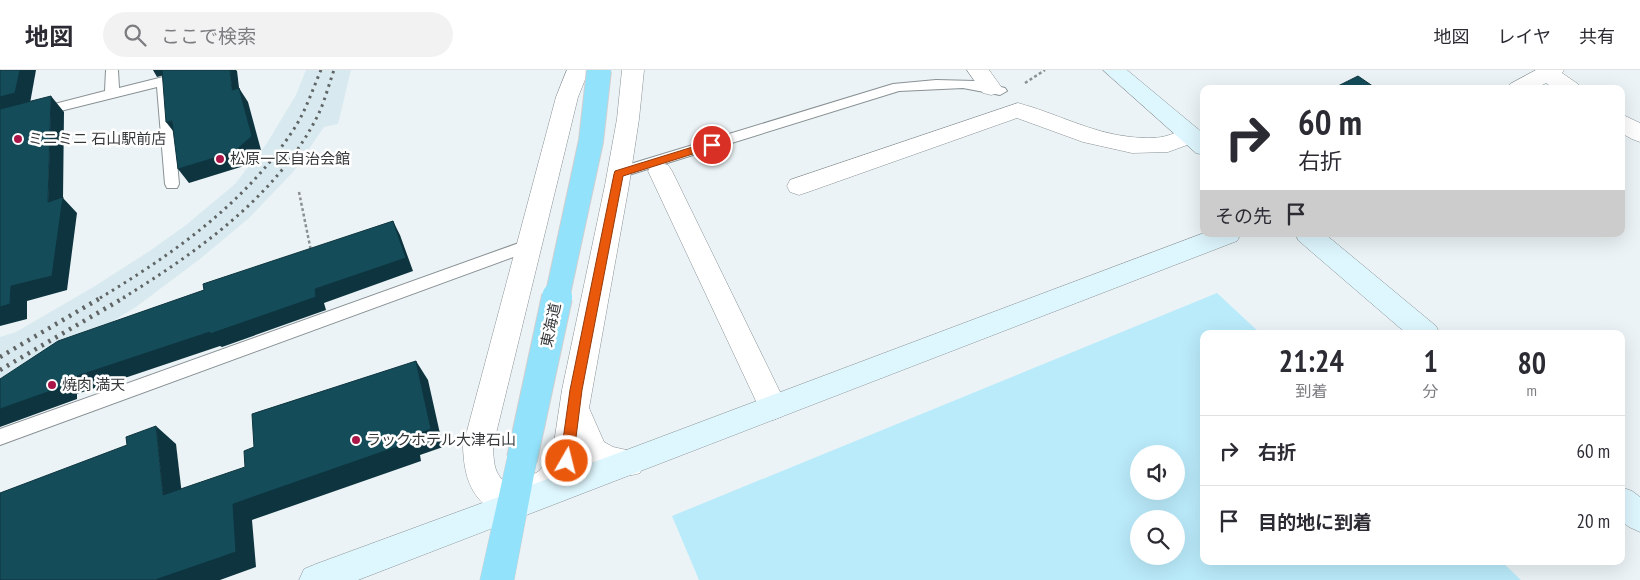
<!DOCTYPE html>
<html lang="ja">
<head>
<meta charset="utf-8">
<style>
	body { margin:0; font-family:"PT Sans Narrow","Noto Sans JP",sans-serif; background:#f2f2f3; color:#2b2b33; height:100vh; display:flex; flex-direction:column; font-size:19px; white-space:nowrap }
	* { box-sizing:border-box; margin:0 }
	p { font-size:16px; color:#7c7c81 }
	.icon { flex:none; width:28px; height:28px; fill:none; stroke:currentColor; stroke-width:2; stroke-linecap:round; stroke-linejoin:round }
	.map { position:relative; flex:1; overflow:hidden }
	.sheet { position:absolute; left:1200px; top:260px; width:425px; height:235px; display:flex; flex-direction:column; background:#fff; border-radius:10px; box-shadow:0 5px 20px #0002 }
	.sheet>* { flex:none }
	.guide { position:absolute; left:1200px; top:15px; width:425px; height:152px; border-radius:10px; box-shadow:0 5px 20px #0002; background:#fff; color:#2b2b33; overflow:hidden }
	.controls { position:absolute; left:1130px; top:375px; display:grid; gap:10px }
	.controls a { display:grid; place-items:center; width:55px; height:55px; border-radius:50%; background:#fff; box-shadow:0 5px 20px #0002; font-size:25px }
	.pin { position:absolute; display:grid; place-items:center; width:42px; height:42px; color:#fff; margin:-21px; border:2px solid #fff; border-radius:50%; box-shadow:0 1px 5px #0007 }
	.me { position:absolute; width:55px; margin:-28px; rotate:8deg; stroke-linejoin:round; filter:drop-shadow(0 0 4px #0008) }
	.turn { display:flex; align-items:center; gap:18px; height:105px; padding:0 15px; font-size:22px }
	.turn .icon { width:65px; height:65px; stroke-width:2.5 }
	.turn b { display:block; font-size:35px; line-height:42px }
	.then { display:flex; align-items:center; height:48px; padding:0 15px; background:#0003; gap:10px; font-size:19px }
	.eta { display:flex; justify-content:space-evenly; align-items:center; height:85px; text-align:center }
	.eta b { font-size:30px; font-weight:700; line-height:35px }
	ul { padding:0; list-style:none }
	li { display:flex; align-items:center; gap:15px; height:70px; padding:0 15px; border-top:1px solid #e1e1e2 }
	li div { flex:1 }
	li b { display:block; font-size:19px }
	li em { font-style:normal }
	header { display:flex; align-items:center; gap:30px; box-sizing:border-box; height:70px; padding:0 25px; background:#fff; border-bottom:1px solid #e1e1e2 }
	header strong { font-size:24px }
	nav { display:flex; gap:28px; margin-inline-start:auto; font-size:18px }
	.search { width:350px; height:45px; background:#f2f2f3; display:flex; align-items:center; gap:12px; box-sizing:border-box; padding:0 18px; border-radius:28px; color:#7c7c81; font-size:19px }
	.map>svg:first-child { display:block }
	.built { fill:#d8eaef }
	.green { fill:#baebfb; fill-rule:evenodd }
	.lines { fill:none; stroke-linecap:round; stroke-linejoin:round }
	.lane-casing { stroke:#899194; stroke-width:2 }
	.street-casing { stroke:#899194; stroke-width:1 }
	.secondary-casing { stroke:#899194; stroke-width:1 }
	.highway-casing { stroke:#cfcfd0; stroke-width:1 }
	.path { stroke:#8b9092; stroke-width:2.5; stroke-dasharray:3 2.5; stroke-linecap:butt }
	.lane { fill:#fff; fill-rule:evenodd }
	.street { fill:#fff; fill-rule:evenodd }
	.secondary { fill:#def6fe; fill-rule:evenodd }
	.highway { fill:#92e2fb; fill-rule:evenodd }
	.rail-far1 { stroke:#606465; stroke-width:3; stroke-dasharray:2.5 4.5; stroke-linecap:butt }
	.rail { stroke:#606465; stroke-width:4.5; stroke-dasharray:2.5 5.5; stroke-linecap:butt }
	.highway-bridge-far1-casing { stroke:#cfcfd0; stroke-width:26; stroke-linecap:butt }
	.highway-bridge-casing { stroke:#cfcfd0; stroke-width:32; stroke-linecap:butt }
	.highway-bridge-far1 { stroke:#92e2fb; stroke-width:24 }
	.highway-bridge { stroke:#92e2fb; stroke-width:30 }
	.shaded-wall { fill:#0e353f }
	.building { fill:#144c5a; stroke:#0e353f }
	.route { fill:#ea580c; stroke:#983908 }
	.poi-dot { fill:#aa1648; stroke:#fff; stroke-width:2 }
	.labels { text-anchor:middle; stroke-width:5; stroke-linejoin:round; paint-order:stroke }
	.poi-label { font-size:15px; fill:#36393a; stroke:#fff; text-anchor:start }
	.street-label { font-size:15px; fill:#36393a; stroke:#fff }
</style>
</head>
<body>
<header>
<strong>地図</strong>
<div class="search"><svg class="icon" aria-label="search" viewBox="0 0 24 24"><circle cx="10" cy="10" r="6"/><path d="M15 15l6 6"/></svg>ここで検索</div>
<nav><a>地図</a><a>レイヤ</a><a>共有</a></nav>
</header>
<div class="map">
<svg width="1640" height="510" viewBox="0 0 1640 510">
	<rect width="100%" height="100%" fill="#ebf3f6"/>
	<path class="built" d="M306,0h45l-13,54 -14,3 -30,44 -45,47 -49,41 -64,48 -105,64 -31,22v-56l16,-5 79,-46 56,-36 35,-25 49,-41 32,-41 29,-48z"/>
	<path class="green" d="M1217,223l44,41h-57v227h297l20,19h-822l-27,-64zM1139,384h37v37h-37zM1139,449h37v37h-37z"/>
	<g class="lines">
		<g class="lane-casing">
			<g id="lane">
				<path d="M106,0h12l1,18 72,-18h22l-1,3 -42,10 9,101 -2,4h-10l-2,-4 -8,-97 -157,39v-8l105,-27z"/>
				<path d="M936,10l39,1 30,7 2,3 -7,4 -37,-7 -64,3 -280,87 -5,-1 -2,-4 2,-4 279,-85z"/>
				<path d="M530,169l5,2 3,4 -3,4 -535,196v-16z"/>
			</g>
		</g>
		<g class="street-casing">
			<g id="street">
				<path d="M567,0h22l-11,27 -85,349c1,21 1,29 19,42l27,-17 13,-15 10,-66 43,-205 12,-66 5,-49h22l-5,49 -10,66 -40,223 15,34 9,5 27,6 4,10 -4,10c-21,7 -40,-1 -58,-12 -11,27 -42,49 -70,60 -37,-15 -48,-37 -49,-75l93,-349z"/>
				<path d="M967,0h22l13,18 -3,5 -8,2 -8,-2z"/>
				<path d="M1536,0h28l-2,3 16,11 3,5h-26l-9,-6 -11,6h-28l3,-5z"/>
				<path d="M1018,33c38,10 73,30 113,34 11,1 24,2 35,-1 12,-3 19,-10 32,-7l4,6 -4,6 -30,11 -36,1 -49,-11 -66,-24 -209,74 -9,3 -9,-3 -3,-6 3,-6z"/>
				<path d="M1621,44l19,9v19l-8,-3 -11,-6z"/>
				<path d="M660,93l8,2 4,6 111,227 5,9 -5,9 -10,4 -10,-4 -115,-245 4,-6z"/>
			</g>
		</g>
		<g class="secondary-casing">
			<g id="secondary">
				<path d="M1103,0h24l77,64v21l-8,-2z"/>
				<path d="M1204,163l37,1 -4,7 -879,339h-59l5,-11 12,-5 305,-112z"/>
				<path d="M1295,164h30l111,92 4,8h-33l-108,-93z"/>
				<path d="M1621,417l11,4 8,6v35l-11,-5 -8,-6z"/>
			</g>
		</g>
		<g class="highway-casing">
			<path id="highway" d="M522,375l11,4 4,10 -23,121h-34l27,-121 4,-10z"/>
		</g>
		<g class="path">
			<path d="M1025,13l20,-13"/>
			<path d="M299,122l12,59"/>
		</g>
		<use href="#lane" class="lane"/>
		<use href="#street" class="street"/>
		<use href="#secondary" class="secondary"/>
		<use href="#highway" class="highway"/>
		<g class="rail-far1">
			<path d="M100,228c73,-44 144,-94 192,-166 13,-19 20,-41 29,-62"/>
			<path d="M123,228c74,-46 156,-103 196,-185 6,-13 10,-29 15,-43"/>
		</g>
		<g class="rail">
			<path d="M0,287l102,-60"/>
			<path d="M0,300l125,-73"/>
		</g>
		<g class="highway-bridge-far1-casing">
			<path id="highway-bridge-far1" d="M557,228l34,-157 8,-71"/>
		</g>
		<g class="highway-bridge-casing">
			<path id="highway-bridge" d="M522,389l35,-162"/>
		</g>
		<use href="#highway-bridge-far1" class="highway-bridge-far1"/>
		<use href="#highway-bridge" class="highway-bridge"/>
	</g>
	<g class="shaded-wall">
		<path d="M20,0h16l-7,39 -29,7v-19z"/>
		<path d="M153,0h30l-26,7z"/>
		<path d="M230,0h6l1,1 4,33 -9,-14z"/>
		<path d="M239,18l9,14 13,48 -17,16 -55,17 -11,-14z"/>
		<path d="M51,26l13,16 -1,86 14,15 -10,77 -40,11v18l-27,7v-19l11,-21 37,-84z"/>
		<path d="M172,51l5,15 -11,-14z"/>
		<path d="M393,151l7,14 13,36 -89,32 2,7 -104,37 -2,-1 -143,48v5l-77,28v-18l62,-28 253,-92z"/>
		<path d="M416,291l12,19 15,67 -23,8 1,6 -169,59 4,47 -36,13h-65l78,-76 174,-66z"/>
		<path d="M156,356l20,18 8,68 -21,-17z"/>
	</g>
	<g class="building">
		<path d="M0,0h20l-5,23 -15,4z"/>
		<path d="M162,0h68l2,20 7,-2 13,48 -18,16 -56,17 -6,-48 -6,1z"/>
		<path d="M1358,6l19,13h-45z"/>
		<path d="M51,26l-3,106 15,-5 -11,79 -41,10 -1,18 -10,3v-198z"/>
		<path d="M393,151l13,37 -91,31 1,8 -106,37v-2l-148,49v6l-62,22v-30l58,-38 146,-51 -1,-6z"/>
		<path d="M416,291l15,68 -24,9 1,5 -175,61 3,48 -81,28h-155v-87l127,-48 -1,-8 30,-11 7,69 82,-28 -1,-16 10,-4 -2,-33z"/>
	</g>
	<path class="route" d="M712,71l5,4 -2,2 -92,29 -41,214 -9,71 -2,4 -4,2 -5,-2 -2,-4 10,-71 44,-216 1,-3z"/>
	<g class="poi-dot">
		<circle cx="18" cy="69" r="5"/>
		<circle cx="220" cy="89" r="5"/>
		<circle cx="52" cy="315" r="5"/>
		<circle cx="356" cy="370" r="5"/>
	</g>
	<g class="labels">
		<g class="poi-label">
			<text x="28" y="74">ミニミニ 石山駅前店</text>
			<text x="230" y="94">松原一区自治会館</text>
			<text x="62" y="320">焼肉 満天</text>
			<text x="366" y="375">ラックホテル大津石山</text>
		</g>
		<g class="street-label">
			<text transform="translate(551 255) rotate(-78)" y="5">東海道</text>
		</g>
	</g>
</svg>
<div class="controls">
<a><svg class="icon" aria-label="sound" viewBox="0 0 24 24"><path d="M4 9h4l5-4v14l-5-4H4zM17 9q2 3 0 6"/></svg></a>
<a><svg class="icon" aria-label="search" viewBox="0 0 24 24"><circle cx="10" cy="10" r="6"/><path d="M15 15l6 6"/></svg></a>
</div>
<div class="pin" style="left:712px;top:75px;background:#d93025"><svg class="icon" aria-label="arrive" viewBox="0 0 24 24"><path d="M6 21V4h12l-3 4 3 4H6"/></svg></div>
<svg class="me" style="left:567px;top:391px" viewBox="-20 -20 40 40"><circle r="17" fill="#ea580c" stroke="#fff" stroke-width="3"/><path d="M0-11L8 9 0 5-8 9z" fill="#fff"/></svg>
<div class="guide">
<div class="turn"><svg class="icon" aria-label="right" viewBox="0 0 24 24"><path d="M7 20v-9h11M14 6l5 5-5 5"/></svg><div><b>60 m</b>右折</div></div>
<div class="then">その先<svg class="icon" aria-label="arrive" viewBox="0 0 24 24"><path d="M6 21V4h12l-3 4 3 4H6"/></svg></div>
</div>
<section class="sheet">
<div class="eta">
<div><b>21:24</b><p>到着</p></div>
<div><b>1</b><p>分</p></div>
<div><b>80</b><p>m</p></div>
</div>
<ul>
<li><svg class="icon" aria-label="right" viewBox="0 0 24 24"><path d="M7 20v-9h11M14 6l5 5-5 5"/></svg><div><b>右折</b></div><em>60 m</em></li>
<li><svg class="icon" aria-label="arrive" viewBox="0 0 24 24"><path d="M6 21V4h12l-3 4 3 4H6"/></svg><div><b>目的地に到着</b></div><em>20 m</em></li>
</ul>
</section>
</div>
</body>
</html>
